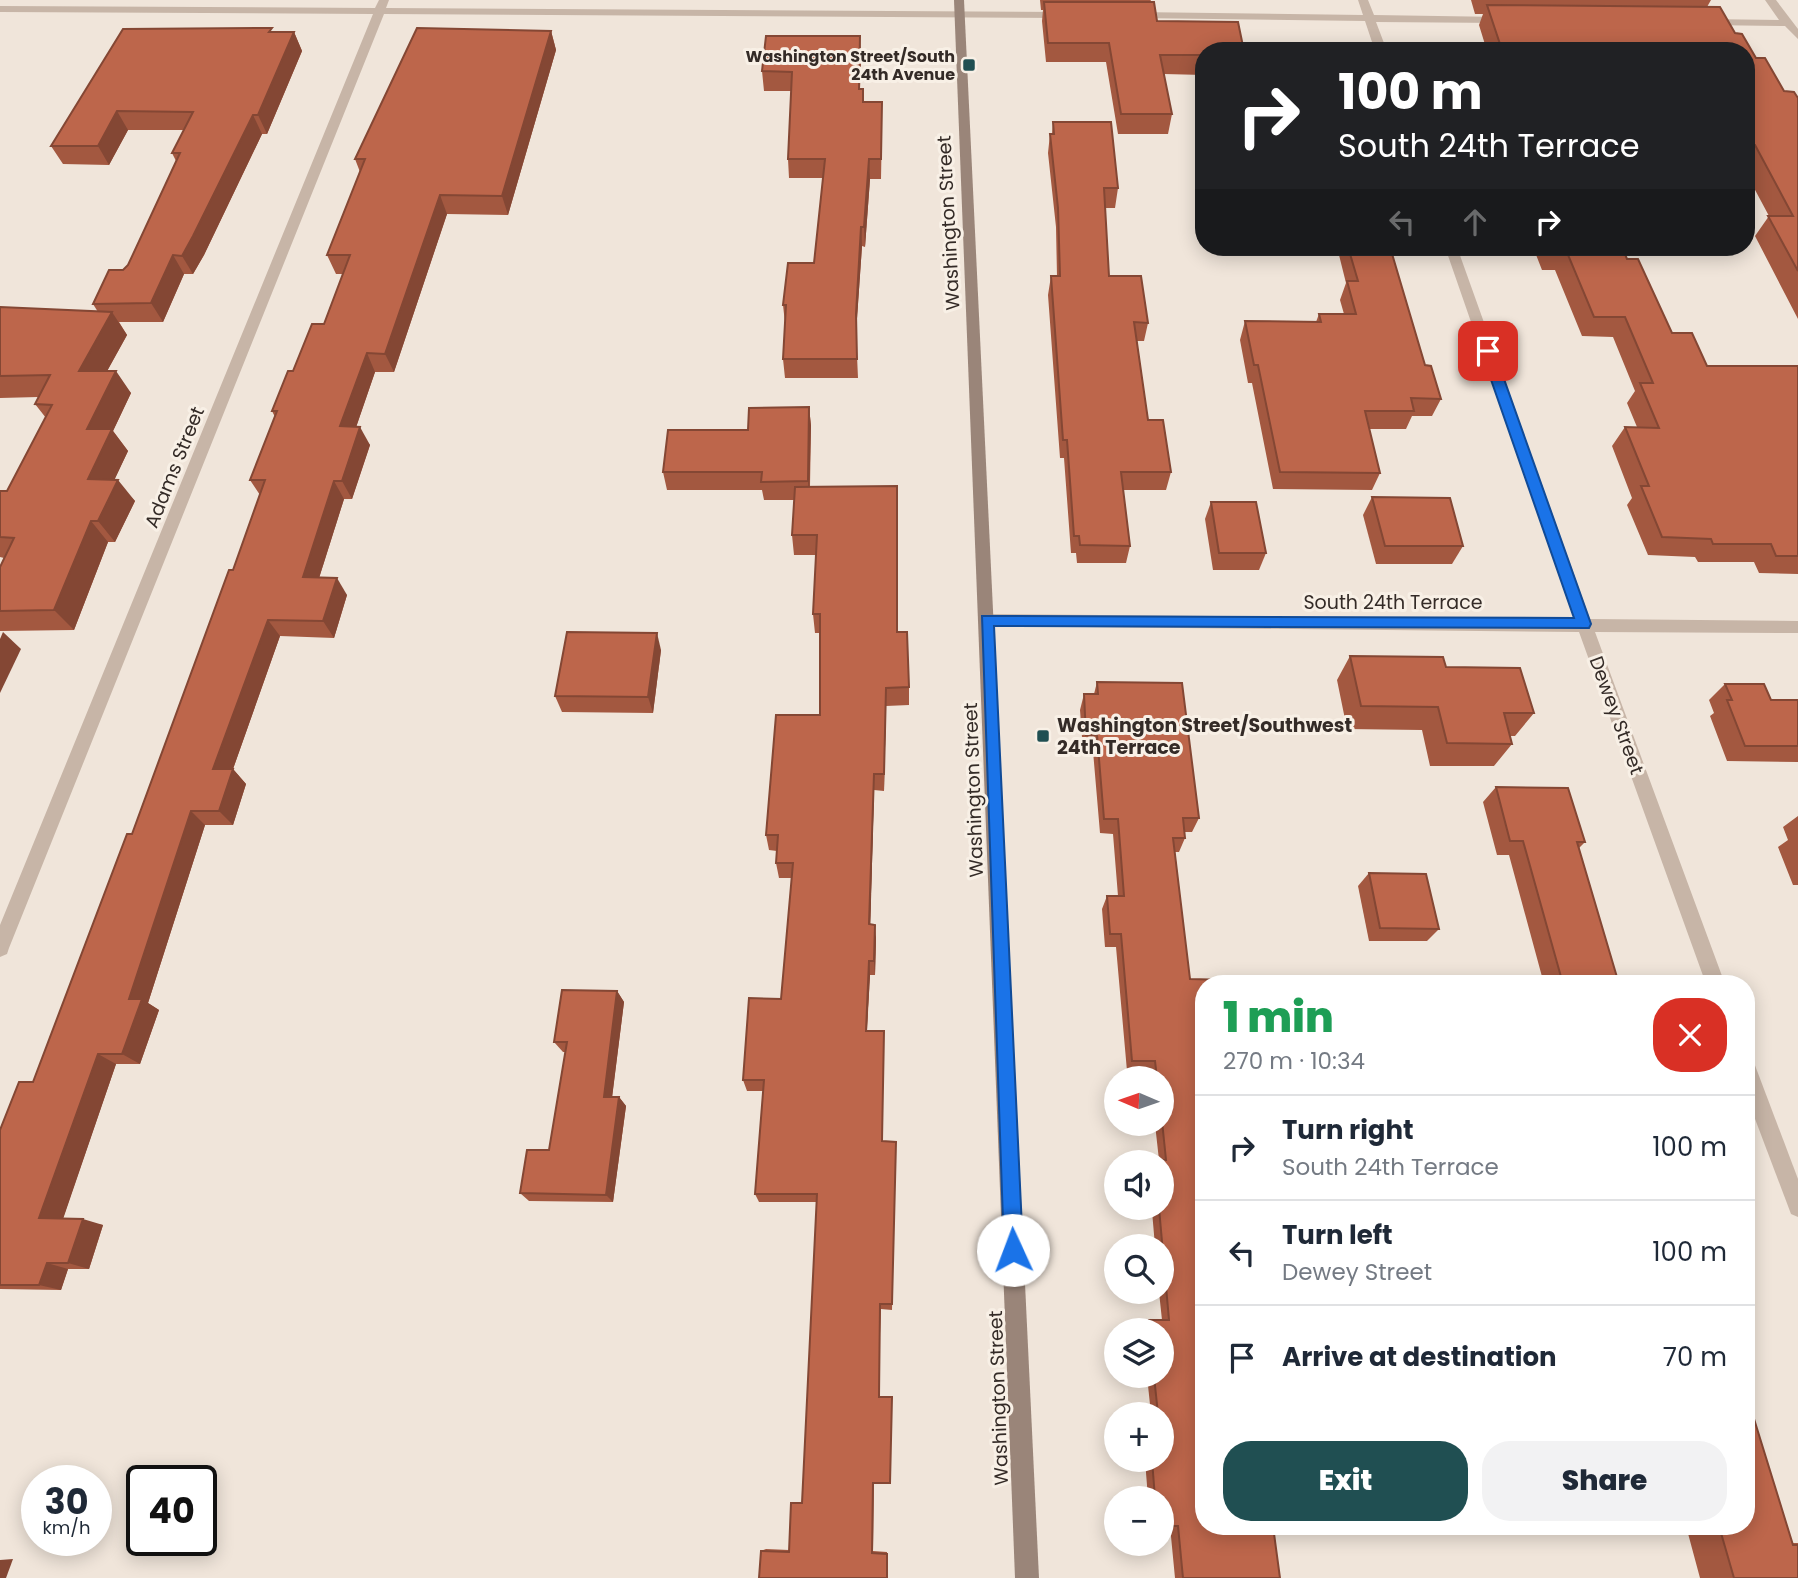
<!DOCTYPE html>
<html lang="en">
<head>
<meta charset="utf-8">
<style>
	body { margin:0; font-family:Poppins,sans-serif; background:#f2f2f3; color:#1f2937; height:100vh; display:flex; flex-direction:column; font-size:26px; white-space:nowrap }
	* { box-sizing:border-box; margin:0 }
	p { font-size:23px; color:#747a83 }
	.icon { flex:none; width:38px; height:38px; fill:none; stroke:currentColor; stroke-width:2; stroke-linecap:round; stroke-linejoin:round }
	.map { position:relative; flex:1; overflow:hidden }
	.details { position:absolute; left:1195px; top:975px; width:560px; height:560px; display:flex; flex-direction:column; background:#fff; border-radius:28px; box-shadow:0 4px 18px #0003 }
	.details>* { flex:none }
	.guide { position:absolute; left:1195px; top:42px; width:560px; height:214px; border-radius:28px; box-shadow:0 4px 18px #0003; background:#202124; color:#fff; overflow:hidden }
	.needle { width:46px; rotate:272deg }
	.controls { position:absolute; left:1104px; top:1066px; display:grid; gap:14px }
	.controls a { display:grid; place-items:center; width:70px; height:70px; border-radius:50%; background:#fff; box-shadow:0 4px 18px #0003; font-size:35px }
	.speed { position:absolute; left:21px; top:1465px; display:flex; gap:14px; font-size:35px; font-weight:700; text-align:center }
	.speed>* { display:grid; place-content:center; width:91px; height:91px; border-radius:50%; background:#fff; box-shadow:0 4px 18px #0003; line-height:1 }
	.speed small { font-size:18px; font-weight:400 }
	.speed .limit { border:4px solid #111; border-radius:10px; background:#fff; color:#111 }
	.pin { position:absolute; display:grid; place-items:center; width:60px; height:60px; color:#fff; margin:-30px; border-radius:14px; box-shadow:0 4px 10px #0006 }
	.me { position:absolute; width:77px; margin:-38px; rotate:358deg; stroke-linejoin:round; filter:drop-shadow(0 0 5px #0008) }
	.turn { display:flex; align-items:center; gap:24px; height:147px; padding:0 28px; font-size:32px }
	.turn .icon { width:91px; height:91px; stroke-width:2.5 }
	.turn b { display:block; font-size:49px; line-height:60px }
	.lanes { display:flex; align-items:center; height:66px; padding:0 28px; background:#0003; justify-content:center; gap:35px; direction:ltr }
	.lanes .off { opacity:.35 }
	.round { display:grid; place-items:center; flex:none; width:74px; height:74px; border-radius:28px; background:#f2f2f3 }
	.headline { display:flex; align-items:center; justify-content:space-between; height:119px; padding:0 28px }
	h1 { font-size:42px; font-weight:800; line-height:52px; color:#1e9e55 }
	.action { display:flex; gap:14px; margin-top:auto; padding:14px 28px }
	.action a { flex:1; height:80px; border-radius:28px; background:#204f52; color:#fff; font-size:28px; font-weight:800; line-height:80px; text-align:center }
	.action a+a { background:#f2f2f3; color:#1f2937 }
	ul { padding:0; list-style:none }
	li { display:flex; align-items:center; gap:21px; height:105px; padding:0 28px; border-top:2px solid #e0e1e3 }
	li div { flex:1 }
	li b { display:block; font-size:26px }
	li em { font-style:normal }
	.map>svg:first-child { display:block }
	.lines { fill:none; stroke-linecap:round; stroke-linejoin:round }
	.street { fill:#c7b5a7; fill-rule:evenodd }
	.secondary { fill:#9a8579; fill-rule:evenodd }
	.wall { fill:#a35840 }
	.shaded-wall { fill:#844734 }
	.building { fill:#bd664b; stroke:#844734; stroke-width:2 }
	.route { fill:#1a73e8; stroke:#114b97; stroke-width:2 }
	.poi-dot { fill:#204f52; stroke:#f8f0e6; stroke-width:2.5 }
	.labels { text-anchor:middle; stroke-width:6; stroke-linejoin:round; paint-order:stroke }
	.far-poi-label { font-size:16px; font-weight:bold; fill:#342b27; stroke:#f8f0e6; text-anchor:end }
	.street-label { font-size:19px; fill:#342b27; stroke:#f8f0e6 }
	.poi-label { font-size:19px; font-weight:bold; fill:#342b27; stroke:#f8f0e6; text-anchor:start }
</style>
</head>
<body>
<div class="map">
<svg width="1798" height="1578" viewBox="0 0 1798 1578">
	<rect width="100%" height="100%" fill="#f0e5da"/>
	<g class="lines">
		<g class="street">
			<path d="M379,0h10l-3,8 679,4 6,3 -6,3 -681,-4 -375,934 -2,6 -7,3v-32l373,-911 -373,-2v-6l375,2z"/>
			<path d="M1358,0h10l6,15 128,2 6,3 -6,3 -126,-1 11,29h-12l-10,-30 -230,-3 -6,-3 6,-3 228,3z"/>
			<path d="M1765,0h11l22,29v10l-13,-13 -80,-1 -6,-3 6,-3 74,1z"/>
			<path d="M1445,247h12l133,372 208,2v12l-203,-1 130,352h-19l-127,-352 -592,-6 -8,-6 8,-6 587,5z"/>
			<path d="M1746,1057l7,3 45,119v38l-7,-3 -45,-119z"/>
		</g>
		<path class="secondary" d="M954,0h10l75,1578h-24z"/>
	</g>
	<g class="wall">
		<path d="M1040,0h111l-1,2 7,19 47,30v24l-40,-1 8,40 -4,20h-50l-12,-72h-60l-4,-41 1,-11h-2z"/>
		<path d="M1471,0h240l-4,7 28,26 49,58 14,7v221l-43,-83 14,-20 -23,-43v-122h-259l-8,-26 4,-11h-8z"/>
		<path d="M123,29l171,3 8,19 -35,83h-5l-58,121 -11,19h-9l-21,48h-44l8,13 -20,36 24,22 -18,38 15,20 -14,29 21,21 -20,41h-7l-34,88 -74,1v-64l4,-9 -4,-1v-66h7l39,-73 -11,-14 3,-7 -38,1v-91l98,5 -5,-8 35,-39 48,-104 -4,-8 12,-23h-56l-19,35 -46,-1 -12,-18z"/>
		<path d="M551,31l5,19 -48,165 -61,-1 -53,158h-19l-19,55 14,18 -18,54h-8l-25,79 28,17 -13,43 -54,-2 -47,133 13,15 -13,41h-28l-57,178 11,7 -19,54h-24l-53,154 40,7 -14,44h-21l-7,21 -61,-1v-159l33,-48 99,-248 101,-264 27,-75 -10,-15 25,-63 -3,-6 21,-40 31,-47 19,-50h-7l-9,-19 33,-83 -5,-13z"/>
		<path d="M861,56l-1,33 4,13h18v20l-1,57h-11l-5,68 -3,-1 -6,87 2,45h-73l-2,-19 2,-36 -2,-18 31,-42 9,-85h-34l-1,-19 3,-68h-27l-2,-20z"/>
		<path d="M1053,122l65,66 -3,20h-10l4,68 39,47 -4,18h-7l11,79 23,52 -5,18h-43l7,56 -4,17h-49l-1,-10h-5l-7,-95h-4l-12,-163 3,-19h6l-1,-49 -8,-74 2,-19h2z"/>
		<path d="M1337,247h53l35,118 16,34 -9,17h-20l-6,13h-37l11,44 -8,17 -99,-1 -21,-106h-4l-8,-43 5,-19 71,1 3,-8h25l-4,-14 6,-17z"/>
		<path d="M1533,247h89l5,12 45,74 35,33h91v208l-39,-1 -5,-11h-56l-3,-5 -47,-2 -21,-50 5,-7 -20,-52 13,-19h12l-10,-24 8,-12 -22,-54 -31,-1 -27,-66h-13z"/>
		<path d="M809,407l2,19 -1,60 87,146 12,55v18l-23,1 -2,85 -10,-1 -4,134 6,14 -1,37h-5l-3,56 17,12 -2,98 14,1 -4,168 -11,-1 -7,174 -1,68 14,1v26l-126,-27 5,-2 23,1 2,-47h11l15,-301h-58l-4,-8 9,-103h-17l-4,-11 38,-81 11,-121h-13l-3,-15 1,-12 -8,-1 -3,-15 54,-120v-82h-5l-2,-19 3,-59h-22l-2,-20 2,-35h-30l-2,-10h-95l-4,-18 85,-42z"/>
		<path d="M1372,497l91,49 -11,18h-76l-13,-49z"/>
		<path d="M1211,502l55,51 -7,17h-46l-8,-51z"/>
		<path d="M661,650l-8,63 -91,-1 -7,-16z"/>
		<path d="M1350,656l96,11 88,46 -19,23h-5l2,8 -18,22h-64l-8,-36 -75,-1 -10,-49z"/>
		<path d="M1097,682l102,136 -7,14h-8l1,6 -6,14h-4l15,127 14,5v542l76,52h-105l-5,-52 -8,-28h-14l-3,-38h17v-46h-11l-4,-38h15v-46h-19l-1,-6 7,-4h13l-3,-28h3v-46h-7l-3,-35h-8v-3h18v-46h-17l1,-2h13l-4,-36h7v-46h-12l-1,-7h-22l-11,-124h-11l-3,-38 5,-13h11l-5,-62 -13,-1 -7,-82h-10l-3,-41 4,-16h10z"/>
		<path d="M1725,684l46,16h27v62l-71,-1 -17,-45 4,-3 -5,-13z"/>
		<path d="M1496,787l89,55 -6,6 40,136h-75l-35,-129h-12l-14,-53z"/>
		<path d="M1798,816v69h-5l-15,-38 10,-7 -5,-13z"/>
		<path d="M1369,873l70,56 -12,12h-58l-11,-55z"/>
		<path d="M617,991l7,11 -12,95h7l7,9 -13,96 -84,-1 -9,-8 29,-43 16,-98h-2l-9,-10z"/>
		<path d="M1686,1526h60l46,17h6v35h-98z"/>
	</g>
	<g class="shaded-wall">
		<path d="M551,31l5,19 -48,165 -6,-19z"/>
		<path d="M294,32l8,19 -35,83 -9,-19z"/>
		<path d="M860,36l1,20 -2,53v-20z"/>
		<path d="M117,111l11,19 -19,35 -11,-19z"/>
		<path d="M253,115l9,19 -58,121 -11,19 -11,-18z"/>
		<path d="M869,159l1,20 -5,68 -1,-20z"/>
		<path d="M440,195l7,19 -53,158 -9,-18z"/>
		<path d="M861,227l1,19 -6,87v-19z"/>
		<path d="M173,255l11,19 -21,48 -12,-19z"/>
		<path d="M112,312l15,23 -32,58 -16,-22z"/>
		<path d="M367,353l8,19 -25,73 -10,-19z"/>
		<path d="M116,371l15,22 -18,38 15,20 -23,49 -17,-21 -1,-50z"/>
		<path d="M809,407l2,19 -2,73 -1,-18z"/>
		<path d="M360,427l10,18 -18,54 -10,-18z"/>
		<path d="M118,480l17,21 -20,41 -17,-21z"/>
		<path d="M334,481l10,18 -30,95 -11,-17z"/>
		<path d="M91,521l17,21 -34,88 -20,-20z"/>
		<path d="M337,578l10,17 -13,43 -11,-17z"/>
		<path d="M268,620l12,16 -47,133 13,15 -13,41 -14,-14 -6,-42z"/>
		<path d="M3,632l18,17 -21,44v-54z"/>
		<path d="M657,633l4,17 -8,63 -5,-16z"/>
		<path d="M886,688v18l-2,85v-17z"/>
		<path d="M874,774v16l-4,148 -1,-14z"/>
		<path d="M191,811l14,14 -57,178 11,7 -19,54 -18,-10 7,-55z"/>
		<path d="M875,925l1,13 -1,37 -1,-14z"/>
		<path d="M869,961l1,14 -4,67v-11z"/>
		<path d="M617,991l7,11 -13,104 -7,-9z"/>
		<path d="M98,1054l18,10 -55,161 -22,-7z"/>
		<path d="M619,1097l7,9 -13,96 -7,-7z"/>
		<path d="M83,1219l20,6 -14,44 -21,-6z"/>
		<path d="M47,1263l21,6 -7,21 -22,-5z"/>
		<path d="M873,1483v68l-1,2z"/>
		<path d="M13,1559l-7,19h-6v-18z"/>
	</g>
	<g class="building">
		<path d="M1044,2h110l3,19 81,1 6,29h-40v4h-44l12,59h-51l-12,-71h-61z"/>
		<path d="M1487,5l233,2 15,26 7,1 14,24h9l19,33 10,1 4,6v173l-30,-55h25l-38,-71h-9v-94l-244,-1z"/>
		<path d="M272,28l-3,4h25l-36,83h-5l-60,121 -11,20 -9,-1 -22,48 -58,1 16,-34h14l5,-5 52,-112h-8l21,-41 -76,-1 -19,35h-47l72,-117z"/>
		<path d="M417,28l134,3 -49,165 -62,-1 -55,159 -18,-1 -27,73 20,1 -18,54h-8l-31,96 34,1 -14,43 -55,-1 -55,149h20l-14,42h-28l-62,188h13l-20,55h-24l-59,164 44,1 -15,44h-21l-8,22h-39v-155l19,-48h14l94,-248h5l97,-264h4l32,-90h-15l27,-69h-5l16,-40h5l19,-47h12l26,-69h-23l38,-96h-10z"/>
		<path d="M766,36h94l-1,53h4v13h19l-1,57h-12l-5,68h-3l-5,87 1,45h-74l3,-54h-3l5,-42h26l11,-104h-37l4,-87 -30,-1z"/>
		<path d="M1275,43h54l2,8h-55z"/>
		<path d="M1053,122h58l7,66h-14l5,88h32l7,47 -14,-1 14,98h15l8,52h-50l9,74 -50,-1 -1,-9h-5l-7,-96h-4l-12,-164h9l-2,-68 -8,-74h4z"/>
		<path d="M1348,247h42l35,118 6,1 10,33 -30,-1 3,13h-49l15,62 -100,-1 -22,-107h-4l-9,-44 76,1 -2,-8h37l-9,-33h11z"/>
		<path d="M1551,247h71l5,12h11l34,74h20l15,33h91v190h-22l-5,-12h-58l-2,-5 -49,-2 -21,-51h8l-24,-59 34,1 -19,-45h13l-28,-66h-31l-28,-67h-14z"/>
		<path d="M0,307l112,5 -33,59h37l-29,58h25l-24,50 30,1 -20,41h-7l-37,89 -54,1v-44l14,-29 -14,-1v-46h7l45,-86 -17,-1 15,-29 -50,1z"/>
		<path d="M809,407l-1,74 -47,1 1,-10h-99l5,-42h80l1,-22z"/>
		<path d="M897,486v146h10l2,55 -23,1 -2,86h-10l-5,150 6,1 -1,36h-5l-3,70h18l-2,110 14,1 -4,162h-12l-1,93h13l-2,86h-17l-1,70 15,1v24h-128l2,-27 28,1 2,-49h11l15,-309h-62l9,-114h-21l6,-82 32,1 12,-136h-17l2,-28h-12l10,-120h44v-101h-7l4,-79h-25l3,-48z"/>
		<path d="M1372,497l78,1 13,48h-78z"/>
		<path d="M1211,502h45l10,51h-47z"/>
		<path d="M567,632l90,1 -9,64 -93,-1z"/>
		<path d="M1350,656l93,1 3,10 74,1 14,45h-30l8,31 -65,-1 -9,-36 -77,-1z"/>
		<path d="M1097,682l85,1 17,135h-16l2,20h-12l17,141 38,1 1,4h-25v542h69l7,52h-97l-5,-52h-16v-28h-7l-3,-38h10v-46h-4l-4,-38h8v-46h-12l-1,-10h20l-10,-112h3v-46h-15l-1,-2h20l-4,-39v-43h-5l-2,-17h-23l-11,-127h-11l-3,-38h17l-6,-77h-14l-7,-84h-11l-2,-41h14z"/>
		<path d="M1725,684h39l7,16h27v46h-53l-18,-46h5z"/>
		<path d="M1496,787l72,1 17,54h-8l42,142h-56l-40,-143h-13z"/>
		<path d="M1369,873l57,1 13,55 -59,-1z"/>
		<path d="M562,990l55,1 -13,106h15l-13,98 -86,-2 7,-43h22l18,-108h-13z"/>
		<path d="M1746,1393l47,152h5v33h-64l-15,-52h27z"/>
	</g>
	<path class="route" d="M1488,347l6,4 97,273 -2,4 -595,-2 29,624 -3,7 -7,2 -7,-2 -2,-7 -22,-634 592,2 -93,-267z"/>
	<g class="poi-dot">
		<rect x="962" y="58" width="14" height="14" rx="3.5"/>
		<rect x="1036" y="729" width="14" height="14" rx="3.5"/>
	</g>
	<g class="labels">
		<g class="far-poi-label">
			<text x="955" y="62">Washington Street/South<tspan x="955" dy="18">24th Avenue</tspan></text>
		</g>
		<g class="street-label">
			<text transform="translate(948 223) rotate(-93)" y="7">Washington Street</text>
			<text transform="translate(174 467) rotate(-68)" y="7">Adams Street</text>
			<text x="1393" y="609">South 24th Terrace</text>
			<text transform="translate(1617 715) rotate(70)" y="7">Dewey Street</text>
			<text transform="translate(973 790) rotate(-92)" y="7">Washington Street</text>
			<text transform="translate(998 1398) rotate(-92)" y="7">Washington Street</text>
		</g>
		<g class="poi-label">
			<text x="1057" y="732">Washington Street/Southwest<tspan x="1057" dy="22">24th Terrace</tspan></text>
		</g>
	</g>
</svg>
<div class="controls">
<a><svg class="needle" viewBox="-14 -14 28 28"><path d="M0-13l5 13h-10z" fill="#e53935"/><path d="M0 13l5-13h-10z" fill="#747a83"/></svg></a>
<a><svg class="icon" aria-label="sound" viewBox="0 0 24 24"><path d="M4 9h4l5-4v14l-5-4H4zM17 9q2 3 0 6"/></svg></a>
<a><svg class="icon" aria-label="search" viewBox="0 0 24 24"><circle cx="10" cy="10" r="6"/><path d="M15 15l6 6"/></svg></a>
<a><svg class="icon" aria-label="layers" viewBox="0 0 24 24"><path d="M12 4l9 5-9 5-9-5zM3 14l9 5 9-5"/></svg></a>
<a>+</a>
<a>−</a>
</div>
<div class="speed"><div>30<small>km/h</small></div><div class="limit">40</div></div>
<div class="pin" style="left:1488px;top:351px;background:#d93025"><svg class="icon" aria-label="arrive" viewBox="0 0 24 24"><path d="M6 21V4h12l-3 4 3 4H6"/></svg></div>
<svg class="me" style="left:1013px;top:1250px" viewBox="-20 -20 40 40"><circle r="19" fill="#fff"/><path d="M0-13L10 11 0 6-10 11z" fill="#1a73e8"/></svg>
<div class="guide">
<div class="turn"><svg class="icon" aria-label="right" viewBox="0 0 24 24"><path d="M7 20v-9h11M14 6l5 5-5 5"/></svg><div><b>100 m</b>South 24th Terrace</div></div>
<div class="lanes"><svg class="icon off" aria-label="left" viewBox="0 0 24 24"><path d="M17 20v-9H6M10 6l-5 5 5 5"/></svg><svg class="icon off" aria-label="ahead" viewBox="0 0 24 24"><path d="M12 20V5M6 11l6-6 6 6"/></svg><svg class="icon" aria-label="right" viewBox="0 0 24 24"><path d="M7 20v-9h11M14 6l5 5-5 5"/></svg></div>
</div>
<section class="details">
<div class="headline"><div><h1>1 min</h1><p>270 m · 10:34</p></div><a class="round" style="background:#d93025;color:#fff"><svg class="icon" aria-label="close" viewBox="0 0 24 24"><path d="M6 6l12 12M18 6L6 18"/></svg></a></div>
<ul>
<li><svg class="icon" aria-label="right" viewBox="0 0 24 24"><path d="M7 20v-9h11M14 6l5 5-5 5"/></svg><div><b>Turn right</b><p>South 24th Terrace</p></div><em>100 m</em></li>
<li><svg class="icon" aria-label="left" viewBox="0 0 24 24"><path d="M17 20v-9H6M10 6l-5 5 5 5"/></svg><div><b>Turn left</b><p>Dewey Street</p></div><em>100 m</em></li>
<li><svg class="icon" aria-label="arrive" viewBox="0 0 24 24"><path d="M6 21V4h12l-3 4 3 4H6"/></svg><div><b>Arrive at destination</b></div><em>70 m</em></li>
</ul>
<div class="action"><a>Exit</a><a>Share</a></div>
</section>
</div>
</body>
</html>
